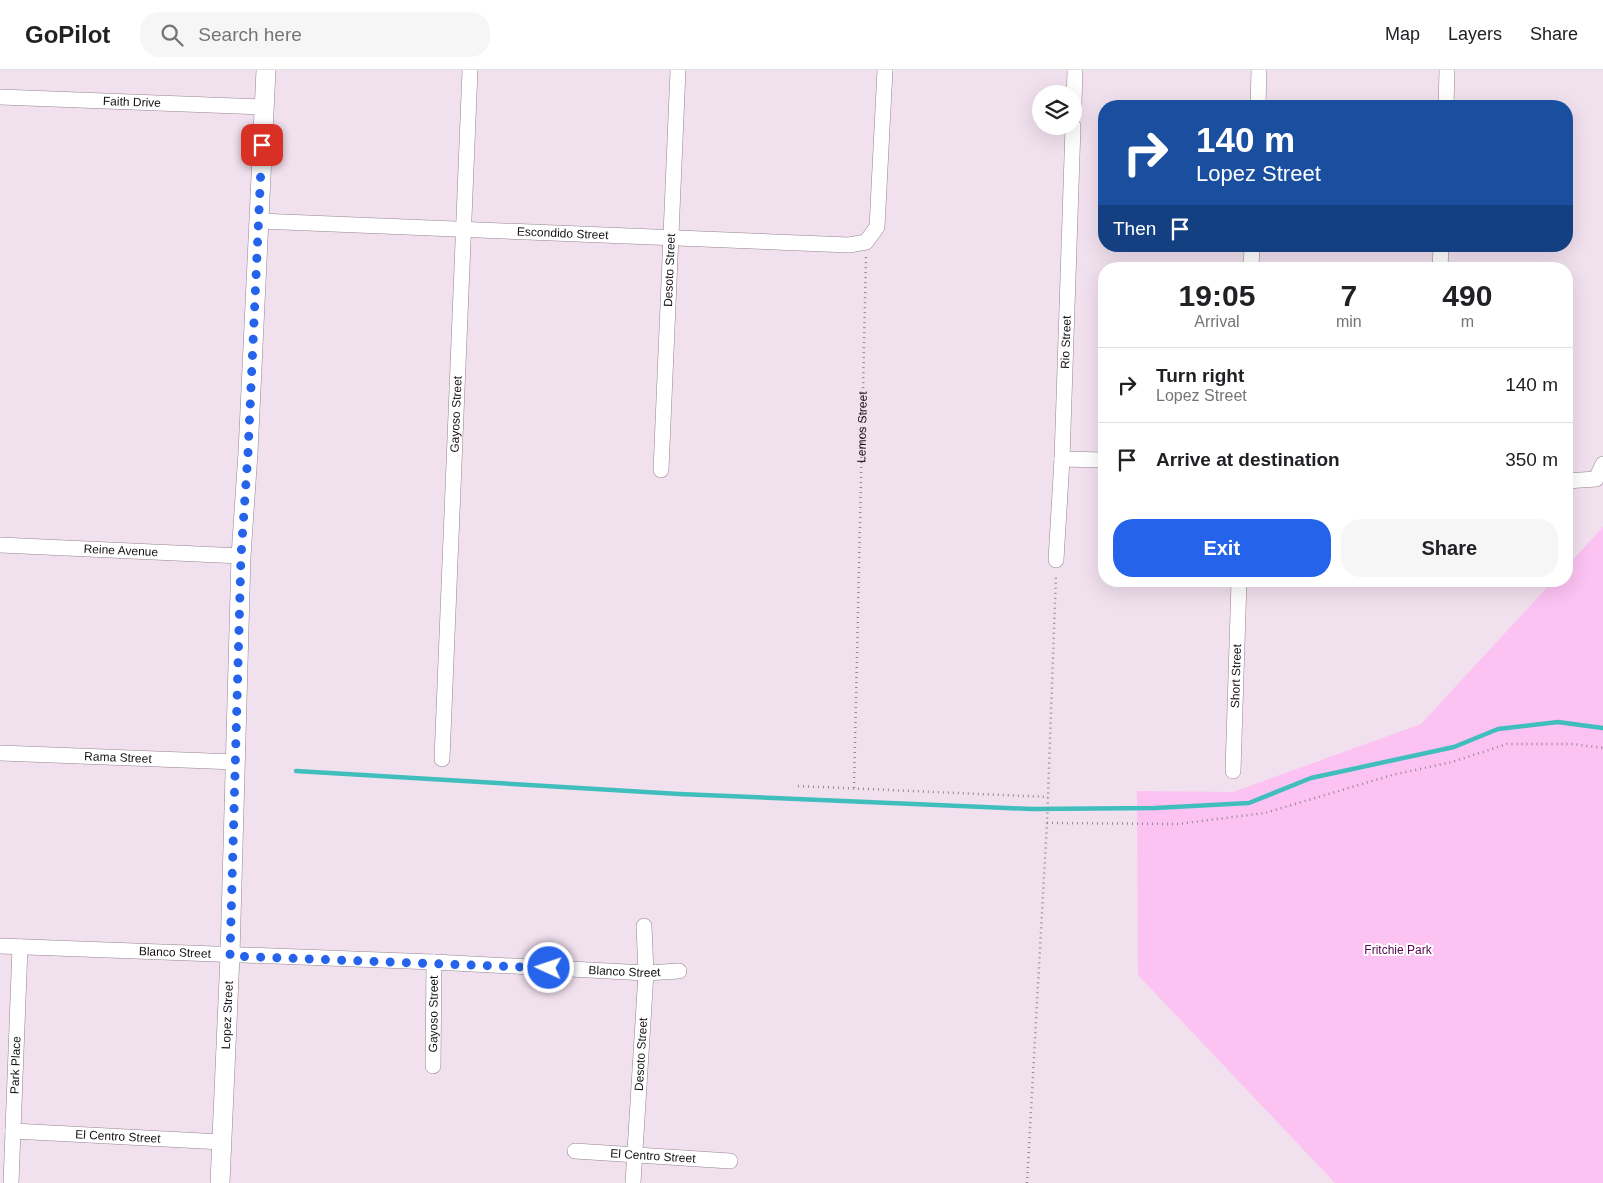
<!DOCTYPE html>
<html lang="en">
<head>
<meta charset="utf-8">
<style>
	body { margin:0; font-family:Arial,sans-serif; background:#f6f6f6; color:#202124; height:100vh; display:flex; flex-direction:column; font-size:19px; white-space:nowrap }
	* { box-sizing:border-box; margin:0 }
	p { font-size:16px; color:#757577 }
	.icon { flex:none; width:28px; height:28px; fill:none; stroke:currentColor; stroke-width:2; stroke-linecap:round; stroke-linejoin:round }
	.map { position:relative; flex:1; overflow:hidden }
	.panel { position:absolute; left:1098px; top:192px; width:475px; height:325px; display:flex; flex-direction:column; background:#fff; border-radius:20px; box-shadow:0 5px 20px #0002 }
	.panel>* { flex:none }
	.banner { position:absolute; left:1098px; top:30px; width:475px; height:152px; border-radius:20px; box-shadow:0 5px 20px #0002; background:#1a4fa0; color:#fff; overflow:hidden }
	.tools { position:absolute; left:1032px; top:15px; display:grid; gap:10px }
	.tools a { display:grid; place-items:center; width:50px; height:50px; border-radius:50%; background:#fff; box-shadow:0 5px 20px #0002; font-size:25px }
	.pin { position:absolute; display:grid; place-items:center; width:42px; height:42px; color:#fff; margin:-21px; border-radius:10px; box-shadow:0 2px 8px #0006 }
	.me { position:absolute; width:55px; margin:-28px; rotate:273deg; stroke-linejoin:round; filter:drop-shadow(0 0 4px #0008) }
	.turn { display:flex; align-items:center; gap:18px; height:105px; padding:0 15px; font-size:22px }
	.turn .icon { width:65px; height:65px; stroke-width:2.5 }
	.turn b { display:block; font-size:35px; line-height:42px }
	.then { display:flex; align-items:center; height:48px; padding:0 15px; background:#0003; gap:10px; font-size:19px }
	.eta { display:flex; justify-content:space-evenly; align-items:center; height:85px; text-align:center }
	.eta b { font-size:30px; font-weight:700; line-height:35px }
	.cta { display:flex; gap:10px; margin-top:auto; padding:10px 15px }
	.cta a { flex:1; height:58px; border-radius:20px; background:#2563eb; color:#fff; font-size:20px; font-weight:700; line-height:58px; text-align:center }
	.cta a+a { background:#f6f6f6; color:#202124 }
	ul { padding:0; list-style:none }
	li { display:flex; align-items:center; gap:15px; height:75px; padding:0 15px; border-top:1px solid #e0e0e0 }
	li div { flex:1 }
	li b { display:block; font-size:19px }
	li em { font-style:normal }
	header { display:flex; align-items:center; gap:30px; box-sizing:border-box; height:70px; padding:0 25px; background:#fff; border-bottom:1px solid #e0e0e0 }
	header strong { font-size:24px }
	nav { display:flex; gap:28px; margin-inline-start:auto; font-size:18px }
	.search { width:350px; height:45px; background:#f6f6f6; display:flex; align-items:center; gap:12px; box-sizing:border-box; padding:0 18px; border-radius:20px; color:#757577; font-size:19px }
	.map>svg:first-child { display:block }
	.green { fill:#fcc2f2 }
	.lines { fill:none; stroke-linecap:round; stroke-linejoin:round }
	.stream { stroke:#40bdbd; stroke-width:4.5 }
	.minor-casing { stroke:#948491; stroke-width:16 }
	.tertiary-casing { stroke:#948491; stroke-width:20 }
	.path { stroke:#948892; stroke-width:2.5; stroke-dasharray:1 4; stroke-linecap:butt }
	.minor { stroke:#fff; stroke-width:15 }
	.tertiary { stroke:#fff; stroke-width:19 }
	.route { stroke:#2563eb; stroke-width:9; stroke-dasharray:0 16.2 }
	.labels { text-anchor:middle; stroke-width:4; stroke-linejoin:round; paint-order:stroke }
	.street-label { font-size:12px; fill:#151014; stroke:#fff }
	.park-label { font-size:12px; fill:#580852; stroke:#fff }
</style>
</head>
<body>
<header>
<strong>GoPilot</strong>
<div class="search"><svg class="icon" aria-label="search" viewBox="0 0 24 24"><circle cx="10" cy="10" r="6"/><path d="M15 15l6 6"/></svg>Search here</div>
<nav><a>Map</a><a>Layers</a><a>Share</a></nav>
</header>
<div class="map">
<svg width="1603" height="1113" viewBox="0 0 1603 1113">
	<rect width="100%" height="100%" fill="#f1e0ee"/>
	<path class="green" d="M1603,457v656h-268l-197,-208 -1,-184 96,1 188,-68 132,-143h13v-14z"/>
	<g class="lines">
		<path class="stream" d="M296,701l383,23 353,15 123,-1 94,-5 62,-25 143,-31 44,-18 60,-7 45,6"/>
		<g class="minor-casing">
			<g id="minor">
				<path id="s2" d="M0,27l264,10"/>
				<path d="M1074,33l1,-33"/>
				<path d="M1258,36l1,-36"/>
				<path d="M1446,36l1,-36"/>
				<path id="s3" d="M259,151l590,24 17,-3 11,-15 8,-157"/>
				<path d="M1251,199l1,-23"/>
				<path d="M1440,199l1,-23"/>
				<path d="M1062,389l42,1"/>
				<path id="s4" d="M661,400l17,-400"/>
				<path d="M1566,411l30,-2 7,-15"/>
				<path id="s5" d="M0,475l241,11"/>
				<path id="s6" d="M1056,490l6,-101 11,-333"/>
				<path id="s7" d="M0,683l236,9"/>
				<path id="s8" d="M442,689l28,-689"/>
				<path id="s9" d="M1233,701l6,-190"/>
				<path id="s10" d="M0,876l434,16 212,11 33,-2"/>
				<path id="s11" d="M433,996l1,-104"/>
				<path id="s12" d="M13,1061l209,11"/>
				<path id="s13" d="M575,1081l155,10"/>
				<path id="s14" d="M11,1113l9,-236"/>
				<path id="s15" d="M633,1113l13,-210 -2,-47"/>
			</g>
		</g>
		<g class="tertiary-casing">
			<g id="tertiary">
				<path id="s16" d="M220,1113l10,-228 11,-399 7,-103 18,-383"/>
			</g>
		</g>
		<g class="path">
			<path d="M798,716l250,11"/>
			<path id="s1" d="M854,718l12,-531"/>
			<path d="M1047,753l131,1 87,-11 127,-38 60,-13 55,-18h66l30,4"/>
			<path d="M1027,1113l20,-360 9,-248"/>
		</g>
		<use href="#minor" class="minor"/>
		<use href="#tertiary" class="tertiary"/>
	</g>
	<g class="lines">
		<path class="route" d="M262,75l-14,308 -7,103 -11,400 319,12"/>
	</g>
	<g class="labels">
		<g class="street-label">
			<text dy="4" stroke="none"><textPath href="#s2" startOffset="132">Faith Drive</textPath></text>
			<text dy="4" stroke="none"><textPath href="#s3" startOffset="304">Escondido Street</textPath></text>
			<text dy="4" stroke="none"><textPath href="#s4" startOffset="200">Desoto Street</textPath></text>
			<text dy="4" stroke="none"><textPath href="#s6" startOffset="218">Rio Street</textPath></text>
			<text dy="4" stroke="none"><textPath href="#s8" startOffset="345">Gayoso Street</textPath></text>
			<text dy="4" stroke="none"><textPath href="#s1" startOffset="361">Lemos Street</textPath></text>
			<text dy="4" stroke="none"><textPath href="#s5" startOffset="121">Reine Avenue</textPath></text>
			<text dy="4" stroke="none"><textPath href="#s9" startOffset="95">Short Street</textPath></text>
			<text dy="4" stroke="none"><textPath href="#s7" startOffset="118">Rama Street</textPath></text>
			<text dy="4" stroke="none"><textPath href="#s10" startOffset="175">Blanco Street</textPath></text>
			<text dy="4" stroke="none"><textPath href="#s10" startOffset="625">Blanco Street</textPath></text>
			<text dy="4" stroke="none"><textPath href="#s11" startOffset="52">Gayoso Street</textPath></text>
			<text dy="4" stroke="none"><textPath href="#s16" startOffset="168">Lopez Street</textPath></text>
			<text dy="4" stroke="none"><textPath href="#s15" startOffset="129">Desoto Street</textPath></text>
			<text dy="4" stroke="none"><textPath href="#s14" startOffset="118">Park Place</textPath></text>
			<text dy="4" stroke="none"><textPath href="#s12" startOffset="105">El Centro Street</textPath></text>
			<text dy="4" stroke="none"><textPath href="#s13" startOffset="78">El Centro Street</textPath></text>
		</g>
		<g class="park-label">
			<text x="1398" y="884">Fritchie Park</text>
		</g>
	</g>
</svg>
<div class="tools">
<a><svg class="icon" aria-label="layers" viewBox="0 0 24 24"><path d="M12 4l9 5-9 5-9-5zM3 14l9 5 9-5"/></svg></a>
</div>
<div class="pin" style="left:262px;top:75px;background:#d93025"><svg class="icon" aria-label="arrive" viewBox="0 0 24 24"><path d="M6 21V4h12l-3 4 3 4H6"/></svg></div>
<svg class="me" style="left:549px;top:898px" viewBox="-20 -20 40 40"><circle r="17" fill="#2563eb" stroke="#fff" stroke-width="3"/><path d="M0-11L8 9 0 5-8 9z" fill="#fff"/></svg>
<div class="banner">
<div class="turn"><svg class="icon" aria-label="right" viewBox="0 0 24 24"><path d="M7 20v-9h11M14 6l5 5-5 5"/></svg><div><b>140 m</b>Lopez Street</div></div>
<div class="then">Then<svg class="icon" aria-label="arrive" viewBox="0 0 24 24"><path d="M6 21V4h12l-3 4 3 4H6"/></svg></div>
</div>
<section class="panel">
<div class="eta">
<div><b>19:05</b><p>Arrival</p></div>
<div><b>7</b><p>min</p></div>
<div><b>490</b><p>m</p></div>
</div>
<ul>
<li><svg class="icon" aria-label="right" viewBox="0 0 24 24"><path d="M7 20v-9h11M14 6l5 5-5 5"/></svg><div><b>Turn right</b><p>Lopez Street</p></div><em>140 m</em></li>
<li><svg class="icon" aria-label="arrive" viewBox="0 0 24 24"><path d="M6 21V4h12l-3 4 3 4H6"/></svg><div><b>Arrive at destination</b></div><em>350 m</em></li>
</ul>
<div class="cta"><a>Exit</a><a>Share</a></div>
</section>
</div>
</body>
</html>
